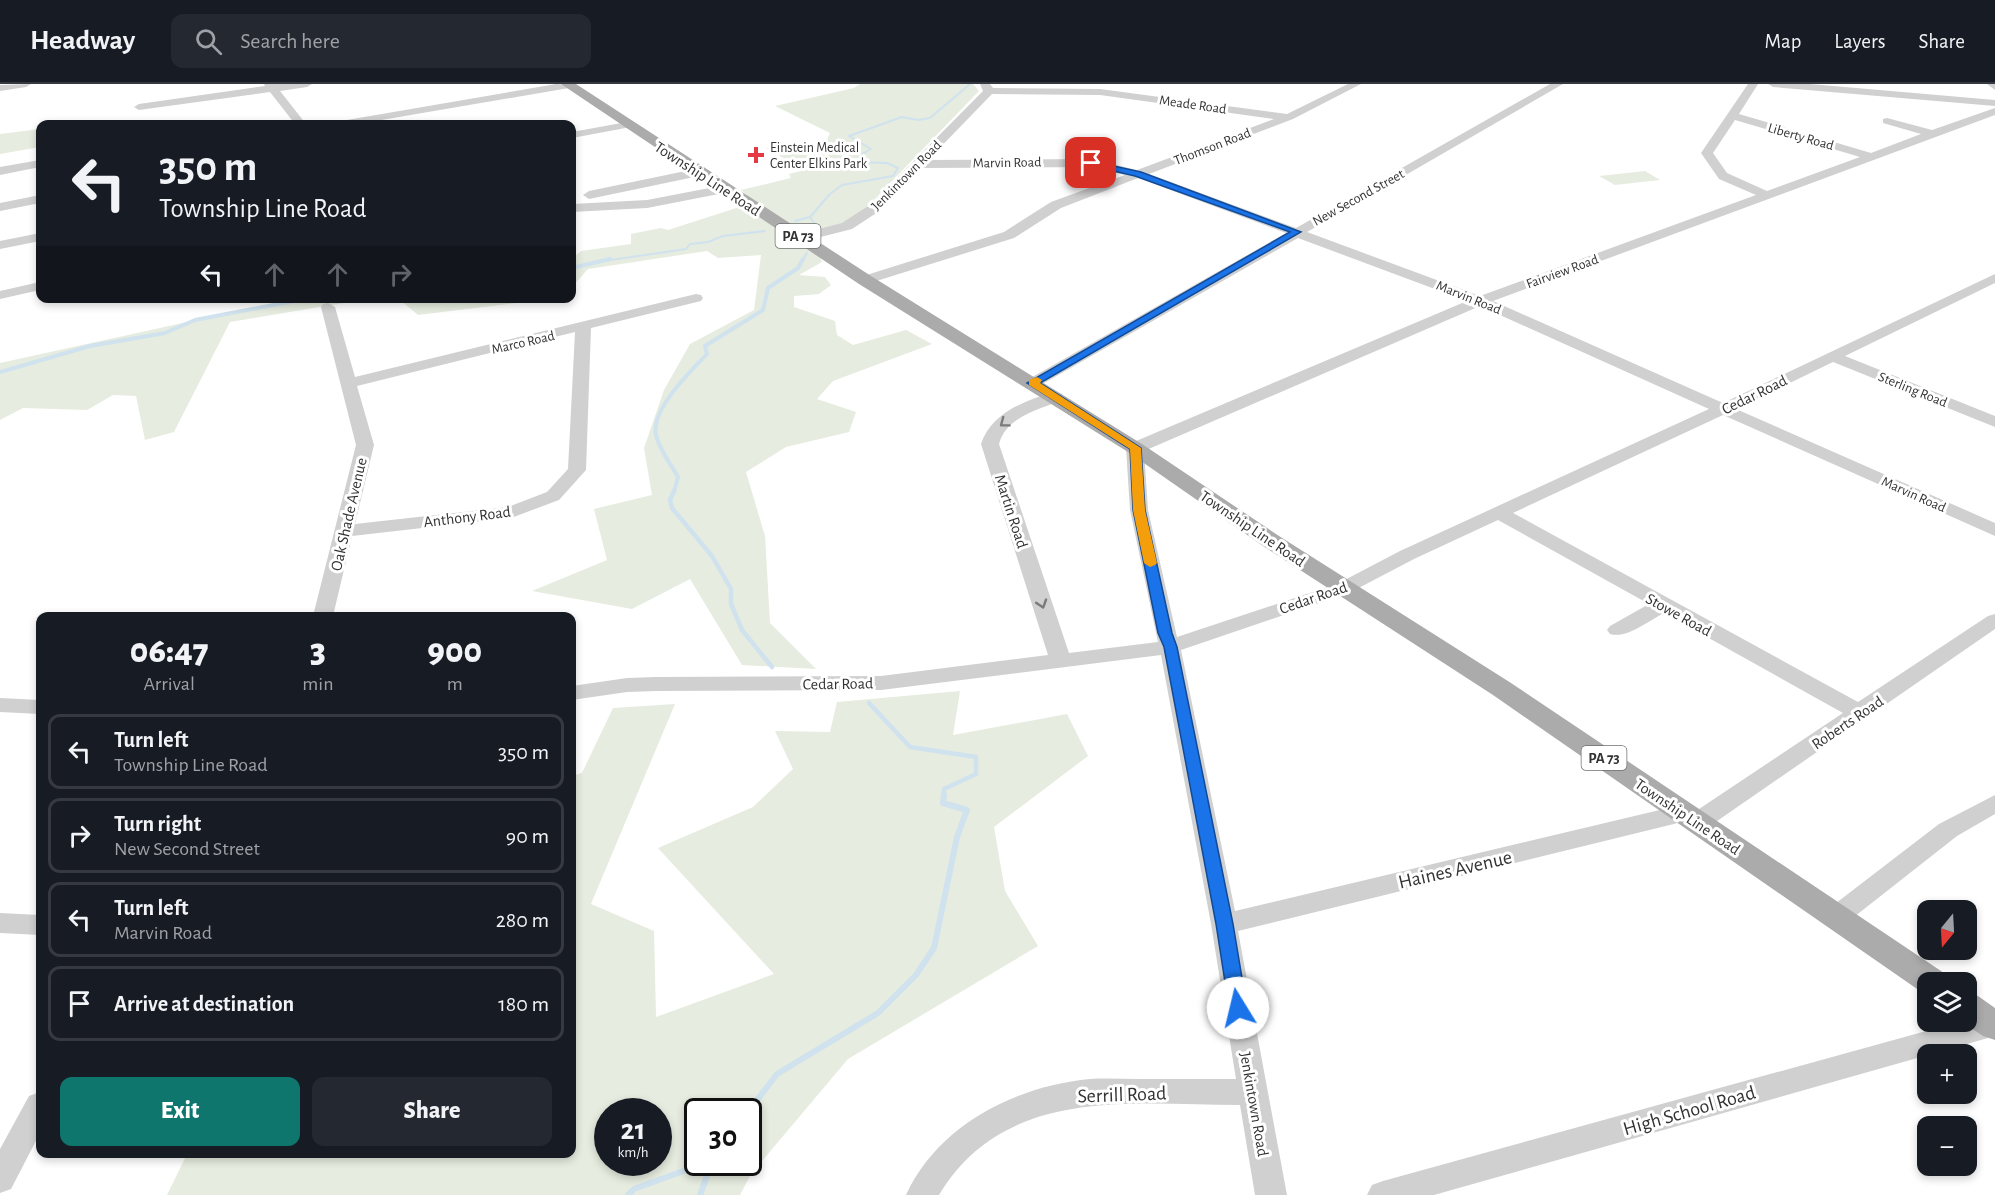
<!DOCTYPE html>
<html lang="en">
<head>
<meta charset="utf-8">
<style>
	body { margin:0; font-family:"Alegreya Sans",sans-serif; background:#242831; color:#f1f3f6; height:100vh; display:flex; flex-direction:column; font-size:22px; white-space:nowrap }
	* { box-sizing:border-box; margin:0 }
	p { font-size:20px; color:#9ea1a6 }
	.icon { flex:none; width:33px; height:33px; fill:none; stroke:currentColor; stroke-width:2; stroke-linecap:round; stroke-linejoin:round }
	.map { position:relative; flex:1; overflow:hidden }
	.drawer { position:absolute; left:36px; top:528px; width:540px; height:546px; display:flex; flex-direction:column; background:#171b24; border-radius:12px; box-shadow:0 3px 9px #0003 }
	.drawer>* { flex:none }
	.top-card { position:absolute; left:36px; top:36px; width:540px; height:183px; border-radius:12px; box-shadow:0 3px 9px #0003; background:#171b24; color:#f1f3f6; overflow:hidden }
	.needle { width:39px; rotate:198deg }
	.controls { position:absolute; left:1917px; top:816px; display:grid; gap:12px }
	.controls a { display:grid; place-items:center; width:60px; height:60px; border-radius:12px; background:#171b24; box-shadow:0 3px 9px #0003; font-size:30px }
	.speed { position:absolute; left:594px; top:1014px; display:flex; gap:12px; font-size:30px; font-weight:700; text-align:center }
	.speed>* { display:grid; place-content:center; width:78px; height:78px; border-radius:50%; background:#171b24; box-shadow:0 3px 9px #0003; line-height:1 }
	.speed small { font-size:15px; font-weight:400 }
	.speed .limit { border:3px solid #111; border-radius:9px; background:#fff; color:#111 }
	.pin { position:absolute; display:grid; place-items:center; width:51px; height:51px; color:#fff; margin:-26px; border-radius:12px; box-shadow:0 3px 9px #0006 }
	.me { position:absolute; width:66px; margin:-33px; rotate:351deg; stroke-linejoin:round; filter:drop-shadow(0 0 4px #0008) }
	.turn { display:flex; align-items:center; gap:21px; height:126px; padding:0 24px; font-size:27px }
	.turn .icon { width:78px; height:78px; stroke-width:2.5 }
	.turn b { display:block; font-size:42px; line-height:51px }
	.lanes { display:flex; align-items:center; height:57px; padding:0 24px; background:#0003; justify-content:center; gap:30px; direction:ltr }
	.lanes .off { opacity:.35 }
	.eta { display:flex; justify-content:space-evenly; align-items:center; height:102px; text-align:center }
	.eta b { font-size:36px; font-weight:800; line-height:42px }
	.action { display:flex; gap:12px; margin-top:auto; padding:12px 24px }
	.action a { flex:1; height:69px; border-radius:12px; background:#0f766e; color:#fff; font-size:24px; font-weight:800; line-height:69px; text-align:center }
	.action a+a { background:#242831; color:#f1f3f6 }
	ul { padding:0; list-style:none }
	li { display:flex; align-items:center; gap:18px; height:75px; margin:0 12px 9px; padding:0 12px; border:3px solid #363941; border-radius:12px }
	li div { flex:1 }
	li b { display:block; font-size:22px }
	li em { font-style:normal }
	header { display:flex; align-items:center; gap:36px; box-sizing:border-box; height:84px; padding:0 30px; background:#171b24; border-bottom:2px solid #363941 }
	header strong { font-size:28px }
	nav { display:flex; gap:33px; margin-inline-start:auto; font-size:21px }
	.search { width:420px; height:54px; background:#242831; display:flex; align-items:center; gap:15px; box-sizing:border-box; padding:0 21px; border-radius:12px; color:#9ea1a6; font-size:22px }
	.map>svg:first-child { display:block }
	.green { fill:#e6ecdf; fill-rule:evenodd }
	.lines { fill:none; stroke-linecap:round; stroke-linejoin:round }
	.stream-far3 { stroke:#cfe2ee; stroke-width:2 }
	.stream-far2 { stroke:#cfe2ee; stroke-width:4 }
	.stream-far1 { stroke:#cfe2ee; stroke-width:4.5 }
	.stream { stroke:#cfe2ee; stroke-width:6 }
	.minor { fill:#d0d0d0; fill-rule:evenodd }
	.major { fill:#ababab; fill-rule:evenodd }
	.oneway { stroke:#7a7a7a }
	.route { fill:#1a73e8; stroke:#114b97; stroke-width:1.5 }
	.slow { fill:#f59e0b }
	.poi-dot { fill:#e63946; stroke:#fff; stroke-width:2 }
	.labels { text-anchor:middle; stroke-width:6; stroke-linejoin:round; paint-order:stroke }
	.far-street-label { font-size:14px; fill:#333; stroke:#fff }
	.far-poi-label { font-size:14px; fill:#333; stroke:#fff; text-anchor:start }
	.shield { fill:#fff; stroke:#707070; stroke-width:1.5 }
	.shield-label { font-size:15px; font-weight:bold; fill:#333 }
	.street-label { font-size:16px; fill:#333; stroke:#fff }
	.near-street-label { font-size:20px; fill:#333; stroke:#fff }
</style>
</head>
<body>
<header>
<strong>Headway</strong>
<div class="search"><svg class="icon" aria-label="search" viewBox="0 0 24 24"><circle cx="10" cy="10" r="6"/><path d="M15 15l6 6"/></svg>Search here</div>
<nav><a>Map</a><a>Layers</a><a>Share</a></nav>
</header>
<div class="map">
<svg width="1995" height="1111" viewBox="0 0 1995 1111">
	<rect width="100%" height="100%" fill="#fff"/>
	<g class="green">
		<path d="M860,0h113l6,7 -110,114 -23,17 -33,11 9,29 -23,13 26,2 6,8 -12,9 -25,2v11l41,14 2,14 16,10 53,-15 26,14 -99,37 -16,18 39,13 -7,20 -63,15 -40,25 19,64 5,87 46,46 -74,-4 -52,-86 -58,30 -100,-18 75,-31 -13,-51 58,-14 -8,-47 20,-58 26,-46 64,-34 7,-55 -43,3 -11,-7 -119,18 -16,18v-28l9,-8 50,-7v-10l30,-6 7,2 87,-28 -14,-12 50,-12 -2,-4 16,-4 -39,-22 46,-2 15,-6 3,-7 -55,-27 79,-18z"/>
		<path d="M40,45v18l-40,7v-20z"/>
		<path d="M1645,87l15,9 -45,5 -16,-9z"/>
		<path d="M293,215h75l-138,23 -56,110 -29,8 -9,-44 -23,-1 -26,15 -64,-2 -23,12v-57z"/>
		<path d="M399,215h149l-130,16z"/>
		<path d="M960,607l-7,44 114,-21 21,42 -94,71 11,64 33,55 -190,113 -97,115 -11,21h-573l20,-41h385v-173l4,-1 -4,-7v-197l10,-3 31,-65 62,-4 -84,200 63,27 2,86 118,-43 -116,-126 95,-41 40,-38 -18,-38 55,1 7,-30zM608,1028h50v50h-50zM698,1028h50v50h-50z"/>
	</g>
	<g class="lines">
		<g class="stream-far3">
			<path d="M810,133l20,-23 12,-9 51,-9 5,-8 -11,-5 -30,-1 5,-8 9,-5 -22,-13 53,-19 16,3 12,-2 40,-34"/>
			<path d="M810,133l9,13"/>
			<path d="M795,137l15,-4"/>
			<path d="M604,177l82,-12 4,-5 18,-2 15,-6 42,-5"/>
			<path d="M802,177l5,-8"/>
		</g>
		<g class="stream-far2">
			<path d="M572,184l38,-9"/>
			<path d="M341,214h3"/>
			<path d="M0,288l90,-26 75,-13 30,-13 115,-22"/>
			<path d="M674,408l4,-15c-7,-13 -19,-27 -22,-42 -5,-26 34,-63 51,-81l-2,-8 58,-36 5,-22 30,-20 5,-9"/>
		</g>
		<g class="stream-far1">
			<path d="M674,407l-4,9 2,8 40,48 19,33v15l11,26 30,37"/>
			<path d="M869,619l41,44 66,10v17l-32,15 -1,7"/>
		</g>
		<g class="stream">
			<path d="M748,1028l29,-38 101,-61 38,-38 18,-27 23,-111 10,-27 -24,-7 1,-8"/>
			<path d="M628,1111l6,-6 74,-27"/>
			<path d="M700,1111l12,-33"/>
		</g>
		<g class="minor">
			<path d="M31,0l-5,3 -26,4v-6z"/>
			<path d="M264,0h48l-5,3 -27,4 26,33h-11l-25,-32 -131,18 -5,-3 5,-3 126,-18z"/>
			<path d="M556,0l18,1 -5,3 -211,36h-23l6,-3z"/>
			<path d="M980,0h10l3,4 107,1 187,25 61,-30h13l-68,35 -144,55 147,54 254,-144h13l-256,148 173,64 276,-101 -37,-16 -18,-26 47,-69h10l-19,30 132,39 50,-19 -38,-11v-4l4,-1 45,12 63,-22v7l-502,186 230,102 272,-129v9l-150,73 150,60v11l-162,-65 -97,47 259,114v13l-272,-121 -210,98 345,189 130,-86 7,-2v15l-288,199 -9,3 -9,-3 -3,-7 -448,110 49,264h-32l-15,-90c-108,0 -235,-20 -301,90h-33c32,-70 110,-109 184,-116 17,-1 34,0 51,0 31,0 63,0 95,0l-25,-155 -50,-269 -280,35 -225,1 -29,1 -55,8v-14l55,-8 29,-1 225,-1 167,-21 -67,-211c10,-31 46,-45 75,-52l6,2 2,3 -2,3c-24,10 -56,17 -63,44l70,209 89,-11 -28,-132 -4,-62 3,-4 338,-143 -169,-63 -259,148h-12l-2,-3 2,-3 259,-147 -148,-55 -77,30 -47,30 -144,45h-10l-2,-3 2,-3 144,-45 47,-30 74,-27 -34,-8 -170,1 -40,42 -29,19 -51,13 -5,-1 -2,-3 2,-3 46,-12 29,-19 112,-113zM992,10l108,1 174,24 -137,51 -46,-11 -163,1zM1735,36l125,37 -93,34 -40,-18 -14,-20zM1480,222l229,103 -309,142 -63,33 -160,53 -29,-127 -4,-59zM1498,436l151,84 -39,22 -3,4 3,4c17,5 38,-13 54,-21l179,100 -147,98 -2,-4 -9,-3 -450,107 -54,-261 170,-58 63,-33z"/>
			<path d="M1768,0h42l185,16v6l-222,-19z"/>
			<path d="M1987,0h8v6z"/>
			<path d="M627,38l6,3 -2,2 -59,11v-6z"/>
			<path d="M40,76v7l-40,8v-8z"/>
			<path d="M700,84l6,4 -2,3 -115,24 -6,-4 6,-4z"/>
			<path d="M725,101l4,1 2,3 -2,3 -82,16 -75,4v-8l75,-4z"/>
			<path d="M40,111v8l-40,8v-8z"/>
			<path d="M40,149v8l-40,8v-8z"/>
			<path d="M40,198v8l-40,9v-8z"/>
			<path d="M696,210l5,1 2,3 -2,3 -110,27 -5,142 -27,30 -48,18 -159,18 -19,80h-20l43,-171 -35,-138 2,-3 5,-1 7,4 20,70zM575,248l-7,137 -21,23 -39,15 -153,17 19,-79 -17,-59z"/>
			<path d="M0,614l40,2v14l-40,-2z"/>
			<path d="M1995,711v19l-38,22 -112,88 -9,3 -9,-3 -4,-7 4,-7 112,-86z"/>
			<path d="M0,829l40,2v20l-40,-2z"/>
			<path d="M1995,928v24l-561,159h-67l5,-10 11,-4z"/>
			<path d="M40,1008v41l-29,56 -11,4v-44l29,-53z"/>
		</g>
		<g class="major">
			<path d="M561,0h15l295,192 271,168 137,92 232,147 433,290 4,9h-20v12l-8,-3 -427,-296 -230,-149 -135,-94 -269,-168z"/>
			<path d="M1966,908l12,4 17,12v32l-12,-4 -21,-14h4z"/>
		</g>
	</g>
	<defs><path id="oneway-chevron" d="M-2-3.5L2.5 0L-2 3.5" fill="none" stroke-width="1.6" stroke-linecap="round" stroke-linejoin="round" transform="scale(1.5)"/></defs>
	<g class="oneway">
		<use href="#oneway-chevron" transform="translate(1004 339) rotate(143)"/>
		<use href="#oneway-chevron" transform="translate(1042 520) rotate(72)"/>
	</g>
	<path class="route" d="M1091,77l50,11 160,60 -261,151 101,65 4,62 27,123 5,14 56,277 14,84 -2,5 -7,2 -6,-2 -3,-5 -13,-84 -52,-277 -6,-14 -25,-123 -3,-61 -103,-66 263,-151 -155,-56 -47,-11 -1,-2z"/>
	<path class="slow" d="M1037,293l5,3 -2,3 101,65 4,62 12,53 -2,2 -5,2 -6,-4 -11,-53 -3,-61 -101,-64v-5z"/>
	<path class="poi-dot" d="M753 62h6v6h6v6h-6v6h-6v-6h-6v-6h6z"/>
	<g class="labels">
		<g class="far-street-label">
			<text transform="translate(1193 20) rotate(8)" y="5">Meade Road</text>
			<text transform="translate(1801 52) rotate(16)" y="5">Liberty Road</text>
			<text transform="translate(1212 62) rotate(-21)" y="5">Thomson Road</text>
			<text transform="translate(1007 78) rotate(-1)" y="5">Marvin Road</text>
			<text transform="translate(906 91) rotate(-45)" y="5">Jenkintown Road</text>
			<text transform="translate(1358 113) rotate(-29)" y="5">New Second Street</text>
			<text transform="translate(1562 187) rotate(-20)" y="5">Fairview Road</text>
			<text transform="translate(1469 213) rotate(22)" y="5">Marvin Road</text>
			<text transform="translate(523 258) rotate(-13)" y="5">Marco Road</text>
			<text transform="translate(1913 305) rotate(22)" y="5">Sterling Road</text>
			<text transform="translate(1914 410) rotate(24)" y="5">Marvin Road</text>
		</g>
		<g class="far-poi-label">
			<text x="770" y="68">Einstein Medical<tspan x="770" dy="16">Center Elkins Park</tspan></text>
		</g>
		<g class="shield">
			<rect x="775.5" y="140" width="45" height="24" rx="4.5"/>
			<rect x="1581.5" y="662" width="45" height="24" rx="4.5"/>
		</g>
		<g class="shield-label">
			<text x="798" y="157">PA 73</text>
			<text x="1604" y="679">PA 73</text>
		</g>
		<g class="street-label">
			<text transform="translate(708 94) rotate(33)" y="6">Township Line Road</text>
			<text transform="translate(1754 310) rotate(-26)" y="6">Cedar Road</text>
			<text transform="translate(1012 427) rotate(72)" y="6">Martin Road</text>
			<text transform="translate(348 430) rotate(-77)" y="6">Oak Shade Avenue</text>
			<text transform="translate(467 432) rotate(-7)" y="6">Anthony Road</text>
			<text transform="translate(1253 444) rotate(34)" y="6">Township Line Road</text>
			<text transform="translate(1313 513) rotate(-19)" y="6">Cedar Road</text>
			<text transform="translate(1679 530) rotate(29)" y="6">Stowe Road</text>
			<text transform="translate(838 599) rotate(-1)" y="6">Cedar Road</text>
			<text transform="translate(1847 638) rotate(-34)" y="6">Roberts Road</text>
			<text transform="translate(1688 732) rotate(34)" y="6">Township Line Road</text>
			<text transform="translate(1255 1020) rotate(80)" y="6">Jenkintown Road</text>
		</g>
		<g class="near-street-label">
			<text transform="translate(1455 785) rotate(-13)" y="7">Haines Avenue</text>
			<text transform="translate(1122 1010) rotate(-2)" y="7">Serrill Road</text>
			<text transform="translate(1689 1026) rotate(-16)" y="7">High School Road</text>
		</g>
	</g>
</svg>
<div class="controls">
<a><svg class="needle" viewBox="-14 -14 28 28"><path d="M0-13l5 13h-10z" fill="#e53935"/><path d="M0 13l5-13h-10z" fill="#9ea1a6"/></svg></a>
<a><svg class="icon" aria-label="layers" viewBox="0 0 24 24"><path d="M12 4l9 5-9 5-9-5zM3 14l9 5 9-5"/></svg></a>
<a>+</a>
<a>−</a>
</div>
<div class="speed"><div>21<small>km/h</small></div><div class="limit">30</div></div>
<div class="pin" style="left:1091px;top:79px;background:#d93025"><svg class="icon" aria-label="arrive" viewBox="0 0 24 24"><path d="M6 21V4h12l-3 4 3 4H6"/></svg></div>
<svg class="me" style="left:1238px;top:924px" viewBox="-20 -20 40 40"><circle r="19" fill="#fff"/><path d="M0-13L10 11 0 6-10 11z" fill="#1a73e8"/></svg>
<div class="top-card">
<div class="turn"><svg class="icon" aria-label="left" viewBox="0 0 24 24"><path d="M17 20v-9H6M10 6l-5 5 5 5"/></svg><div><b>350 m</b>Township Line Road</div></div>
<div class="lanes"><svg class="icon" aria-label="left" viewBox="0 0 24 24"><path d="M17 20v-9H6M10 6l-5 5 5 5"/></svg><svg class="icon off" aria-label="ahead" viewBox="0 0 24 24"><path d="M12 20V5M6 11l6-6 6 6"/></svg><svg class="icon off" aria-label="ahead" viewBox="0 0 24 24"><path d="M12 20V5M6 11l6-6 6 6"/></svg><svg class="icon off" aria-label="right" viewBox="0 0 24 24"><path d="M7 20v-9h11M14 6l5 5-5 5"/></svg></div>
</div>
<section class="drawer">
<div class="eta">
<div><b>06:47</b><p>Arrival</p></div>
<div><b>3</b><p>min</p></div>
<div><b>900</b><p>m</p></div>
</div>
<ul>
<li><svg class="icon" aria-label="left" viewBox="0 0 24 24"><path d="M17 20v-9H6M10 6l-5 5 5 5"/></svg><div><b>Turn left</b><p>Township Line Road</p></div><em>350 m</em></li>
<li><svg class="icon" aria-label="right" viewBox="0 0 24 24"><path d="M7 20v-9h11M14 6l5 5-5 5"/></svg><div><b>Turn right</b><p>New Second Street</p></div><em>90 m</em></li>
<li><svg class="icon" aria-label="left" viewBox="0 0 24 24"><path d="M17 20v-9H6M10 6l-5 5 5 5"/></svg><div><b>Turn left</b><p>Marvin Road</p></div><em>280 m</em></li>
<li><svg class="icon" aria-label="arrive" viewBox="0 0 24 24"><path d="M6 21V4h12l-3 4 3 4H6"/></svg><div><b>Arrive at destination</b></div><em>180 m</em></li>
</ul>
<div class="action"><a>Exit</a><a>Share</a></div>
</section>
</div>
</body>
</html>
